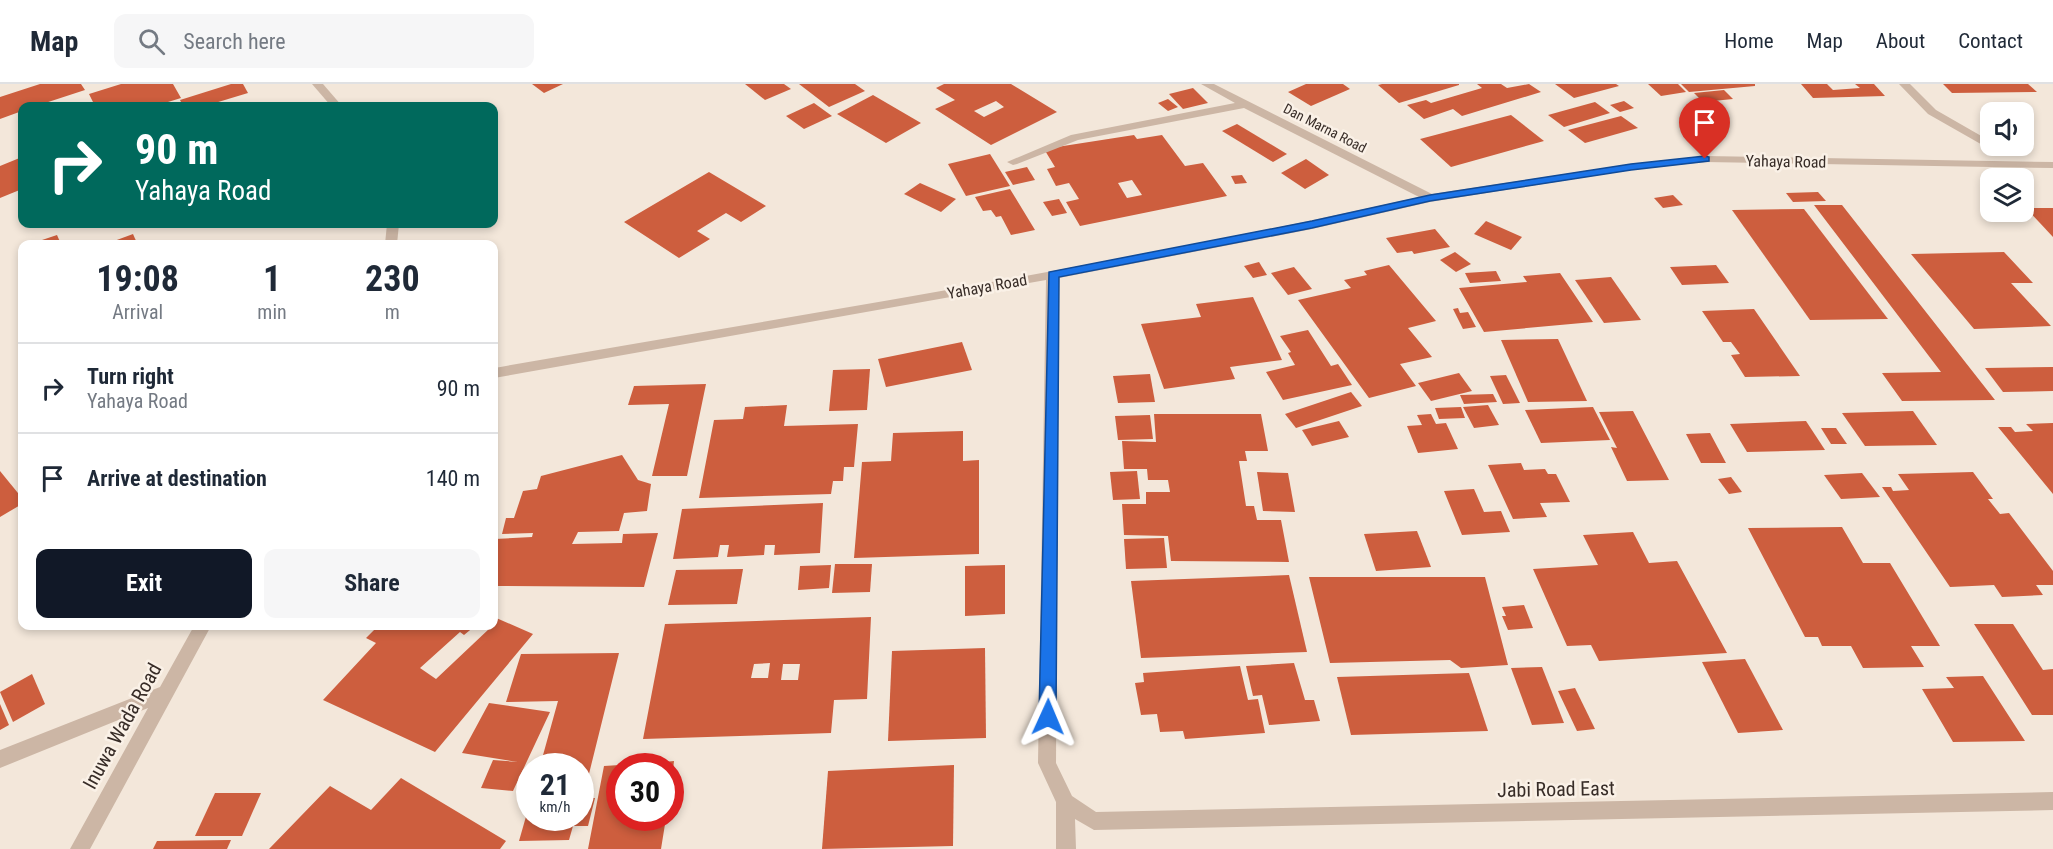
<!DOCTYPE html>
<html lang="en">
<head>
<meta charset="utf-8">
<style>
	body { margin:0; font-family:"Roboto Condensed",sans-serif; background:#f6f6f7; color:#1f2937; height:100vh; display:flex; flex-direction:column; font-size:22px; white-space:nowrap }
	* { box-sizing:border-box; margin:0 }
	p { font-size:20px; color:#747a83 }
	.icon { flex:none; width:33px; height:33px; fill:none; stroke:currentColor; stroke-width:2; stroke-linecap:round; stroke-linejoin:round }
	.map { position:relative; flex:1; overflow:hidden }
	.drawer { position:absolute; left:18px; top:156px; width:480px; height:390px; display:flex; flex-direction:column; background:#fff; border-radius:12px; box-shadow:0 3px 9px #0003 }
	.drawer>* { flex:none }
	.banner { position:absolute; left:18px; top:18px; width:480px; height:126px; border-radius:12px; box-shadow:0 3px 9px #0003; background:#00695c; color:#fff; overflow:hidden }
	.buttons { position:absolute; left:1980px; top:18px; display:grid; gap:12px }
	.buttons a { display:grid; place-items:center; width:54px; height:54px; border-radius:12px; background:#fff; box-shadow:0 3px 9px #0003; font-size:30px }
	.speed { position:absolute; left:516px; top:669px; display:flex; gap:12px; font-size:30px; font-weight:700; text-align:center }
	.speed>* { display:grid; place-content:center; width:78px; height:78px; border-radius:50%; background:#fff; box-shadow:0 3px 9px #0003; line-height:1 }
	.speed small { font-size:15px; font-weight:400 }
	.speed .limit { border:9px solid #d22; background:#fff; color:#111 }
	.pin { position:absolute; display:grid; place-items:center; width:51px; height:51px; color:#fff; margin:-62px -26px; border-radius:50% 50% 50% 0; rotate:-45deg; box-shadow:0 0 6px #0007 }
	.pin .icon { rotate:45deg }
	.me { position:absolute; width:66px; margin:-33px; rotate:1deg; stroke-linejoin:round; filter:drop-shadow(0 0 4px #0008) }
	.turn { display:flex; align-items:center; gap:21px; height:126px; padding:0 18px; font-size:27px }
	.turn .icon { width:78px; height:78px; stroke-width:2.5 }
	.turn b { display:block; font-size:42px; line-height:51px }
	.eta { display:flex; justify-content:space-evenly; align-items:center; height:102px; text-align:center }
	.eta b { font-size:36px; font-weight:700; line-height:42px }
	.cta { display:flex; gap:12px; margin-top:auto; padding:12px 18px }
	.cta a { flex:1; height:69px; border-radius:12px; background:#111827; color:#fff; font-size:24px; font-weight:700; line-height:69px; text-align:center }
	.cta a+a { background:#f6f6f7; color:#1f2937 }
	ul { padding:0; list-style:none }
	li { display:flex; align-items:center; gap:18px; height:90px; padding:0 18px; border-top:2px solid #e0e1e3 }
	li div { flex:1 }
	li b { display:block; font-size:22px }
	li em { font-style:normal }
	header { display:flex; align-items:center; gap:36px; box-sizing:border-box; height:84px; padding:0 30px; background:#fff; border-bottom:2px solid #e0e1e3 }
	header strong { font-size:28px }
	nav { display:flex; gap:33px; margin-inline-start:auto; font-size:21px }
	.search { width:420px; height:54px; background:#f6f6f7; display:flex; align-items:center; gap:15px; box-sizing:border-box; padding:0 21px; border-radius:12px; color:#747a83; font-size:22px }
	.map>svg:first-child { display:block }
	.building { fill:#cd5e3e; fill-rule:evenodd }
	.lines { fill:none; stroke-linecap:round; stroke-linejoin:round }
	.minor { fill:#ccb6a5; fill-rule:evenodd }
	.route { fill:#1a73e8; stroke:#114b97; stroke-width:1.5 }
	.labels { text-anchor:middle; stroke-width:5; stroke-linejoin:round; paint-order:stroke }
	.far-street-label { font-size:14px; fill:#372c27; stroke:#faf1e7 }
	.street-label { font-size:16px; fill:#372c27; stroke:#faf1e7 }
	.near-street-label { font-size:20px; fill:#372c27; stroke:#faf1e7 }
</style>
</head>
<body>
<header>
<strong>Map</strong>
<div class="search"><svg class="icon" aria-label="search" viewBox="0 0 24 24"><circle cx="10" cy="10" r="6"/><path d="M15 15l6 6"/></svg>Search here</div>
<nav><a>Home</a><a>Map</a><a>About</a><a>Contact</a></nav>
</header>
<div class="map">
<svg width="2053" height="765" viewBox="0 0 2053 765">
	<rect width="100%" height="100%" fill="#f3e7da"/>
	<g class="building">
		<path d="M40,0h41l4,6 -49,16h-14v5l-22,8v-22z"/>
		<path d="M121,0h52l8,14 -26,8h-43l-2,-2 -15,2 -6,-12z"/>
		<path d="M231,0h12l5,9 -43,13h-22l-3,-6z"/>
		<path d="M532,0h31l-19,9z"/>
		<path d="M745,0h39l7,5 -26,11z"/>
		<path d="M799,0h56l10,7 -36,16z"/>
		<path d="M944,0h67l46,28 -66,33 -56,-36 20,-9 -19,-12zM996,17l8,6 -20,10 -10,-6z"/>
		<path d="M1306,0h37l7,5 -39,17 -23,-14z"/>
		<path d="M1382,0h77v1l-60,18 -21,-18z"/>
		<path d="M1477,0h24l6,4 22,-4 12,8 -79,24 -9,-7 -29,10 -17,-14 19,-5 5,3 51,-15z"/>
		<path d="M1555,0h61l3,2 -45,12z"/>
		<path d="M1648,0h30l8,8 -25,4z"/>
		<path d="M1681,0h74v2l-66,6z"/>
		<path d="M1801,0h26l6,6 27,-2 -5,-4h19l11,12 -72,2z"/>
		<path d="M1943,0h85l9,8 -85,1z"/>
		<path d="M1193,4l15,15 -25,6 -14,-15z"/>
		<path d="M1724,6l9,9 -30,3 -9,-9z"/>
		<path d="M873,11l48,28 -35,20 -49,-29z"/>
		<path d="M1168,15l10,8 -10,4 -10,-8z"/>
		<path d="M1624,17l10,7 -14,4 -10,-7z"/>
		<path d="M1595,18l15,11 -46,14 -16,-12z"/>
		<path d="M814,19l18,13 -28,13 -18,-13z"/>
		<path d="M1511,31l33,26 -93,26 -31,-28z"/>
		<path d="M1621,32l17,12 -53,15 -17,-13z"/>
		<path d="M1237,40l50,30 -14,8 -51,-31z"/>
		<path d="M1134,51l3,4 25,-4 23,31 18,-3 24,33 -147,30 -14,-24 13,-3 -10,-16 -13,3 -9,-17 8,-2 -11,-18zM1132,96l10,15 -15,3 -9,-15z"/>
		<path d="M990,70l20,32 -44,10 -18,-32z"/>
		<path d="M22,73v32l-22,9v-32z"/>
		<path d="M1306,75l23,16 -24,14 -24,-16z"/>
		<path d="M1027,83l8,13 -22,5 -8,-13z"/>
		<path d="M709,88l57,34 -25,16 -15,-9 -29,18 13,8 -31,19 -55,-36z"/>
		<path d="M1242,91l5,8 -12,1 -4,-8z"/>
		<path d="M920,99l36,16 -15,13 -37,-18z"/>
		<path d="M1010,105l25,41 -24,5 -10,-19 -5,1 -5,-7 -8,1 -8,-14z"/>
		<path d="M1818,108l8,9 -33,1 -7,-9z"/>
		<path d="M1673,111l10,10 -20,3 -9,-10z"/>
		<path d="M1059,115l8,14 -15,3 -9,-14z"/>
		<path d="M1814,121h28l153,195 -93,1 -20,-28 59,-1z"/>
		<path d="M2026,124h27v29z"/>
		<path d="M1804,125l84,110 -78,1 -78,-110z"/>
		<path d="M1486,137l36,16 -11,13 -37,-16z"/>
		<path d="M1435,145l15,18 -36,7 -2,-3 -15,2 -11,-15z"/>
		<path d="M133,150l4,9 -31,1z"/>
		<path d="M57,151l4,9h-31z"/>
		<path d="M1455,168l16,12 -15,8 -16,-12z"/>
		<path d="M2004,168l29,31h-22l40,43 -77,3 -63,-75z"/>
		<path d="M1259,178l8,13 -14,3 -9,-12z"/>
		<path d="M1389,181l47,56 -28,7 24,29 -32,7 16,22 -47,12 -71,-98 53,-12 -7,-8 23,-5 -3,-4z"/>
		<path d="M1716,181l13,18 -47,2 -12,-18z"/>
		<path d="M1294,183l18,22 -24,6 -17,-22z"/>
		<path d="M1496,187l5,10 -31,2 -5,-10z"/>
		<path d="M1560,189l33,49 -109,10 -25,-44 68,-6 -4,-6z"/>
		<path d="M1611,193l30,43 -37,3 -29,-43z"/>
		<path d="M1253,213l29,63 -52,7 5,12 -71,10 -23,-65 60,-7 -5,-13z"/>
		<path d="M1458,224l2,5 8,-1 8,15 -13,2 -10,-20z"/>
		<path d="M1754,225l46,67 -55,1 -14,-22 9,-1 -9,-12h-8l-21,-31z"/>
		<path d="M1308,246l23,36 7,-2 14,21 -69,15 -17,-28 29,-7 -7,-12 3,-1 -11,-16z"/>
		<path d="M1558,255l29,62 -59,1 -27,-62z"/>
		<path d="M962,258l10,28 -86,17 -8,-28z"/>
		<path d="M2053,283v24l-50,1 -18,-24z"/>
		<path d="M870,285l-3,41 -38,1 4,-41z"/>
		<path d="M1459,289l13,18 -41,10 -13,-18z"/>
		<path d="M1150,290l5,28 -37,1 -5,-27z"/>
		<path d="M1506,291l14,28 -17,1 -13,-28z"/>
		<path d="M706,300l-19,92h-35l17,-72 -41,1 6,-19z"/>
		<path d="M1351,308l11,14 -66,22 -11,-14z"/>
		<path d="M1493,310l4,8 -33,2 -4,-9z"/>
		<path d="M787,321l-3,21 74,-2 -4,43h-10l-1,14h-10l-2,13 -132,4 15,-78 29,-1 2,-12z"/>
		<path d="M1488,321l11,20 -25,3 -11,-21z"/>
		<path d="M1461,323l4,11 -26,1 -4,-11z"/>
		<path d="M1593,323l17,33 -69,3 -16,-33z"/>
		<path d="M1633,327l36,69 -42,1 -16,-34 6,1 -18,-36z"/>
		<path d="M1913,327l24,34 -72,1 -23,-33z"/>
		<path d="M1154,330h107l7,37h-23l2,10h-8l7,45h8l3,14h24l8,42 -118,-1 -3,-25 -44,-1 -2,-31h24v-12h24l-2,-12h-20l-1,-11h-23l-2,-28 34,1z"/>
		<path d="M1431,330l5,10 10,-1 12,26 -40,4 -11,-27 15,-1 -5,-10z"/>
		<path d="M1150,331l3,24 -35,1 -3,-24z"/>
		<path d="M1339,337l10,16 -37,9 -10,-16z"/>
		<path d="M1806,337l19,29 -78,2 -17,-28z"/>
		<path d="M2053,339v71l-55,-67h13l4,5 18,-1 -7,-7z"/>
		<path d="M1821,344h15l11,16h-16z"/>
		<path d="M963,347v30l16,-1v94l-125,4 8,-96 29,-1 2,-28z"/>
		<path d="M1710,349l16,30h-25l-15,-29z"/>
		<path d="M622,371l16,25 13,4 -4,27 -23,2 -5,18 -41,1 -6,12 50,-1 1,-9 35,-1 -14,54 -150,-1 1,-47 37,-2 1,-4 -31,1 4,-16h8l9,-27 14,-2 4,-13z"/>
		<path d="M1521,379l3,7 21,-1 3,5h8l14,28 -30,1 7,14 -34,2 -25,-54z"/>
		<path d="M0,387l22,27v6l-22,13z"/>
		<path d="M1137,387l3,28 -27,1 -3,-28z"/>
		<path d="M1257,388l31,1 7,39 -32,-1z"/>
		<path d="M1973,388l20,27h-5l12,15 9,-1 44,58v14h-17l7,10 -41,2 -8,-12 -44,2 -68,-100h9l2,4 16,-1 -11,-16z"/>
		<path d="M1862,389l18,24 -39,2 -17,-24z"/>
		<path d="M1731,393l11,15 -13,2 -11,-15z"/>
		<path d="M1474,405l10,23 17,-1 9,21 -48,3 -18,-44z"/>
		<path d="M823,419l-3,50 -46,2 1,-10h-10l-1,10 -37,2 2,-12h-9l-2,12 -45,2 9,-50z"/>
		<path d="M1842,443l21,36h27l50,83h-29l13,21 -61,1 -12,-22h-29l-4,-9h-13l-57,-109z"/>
		<path d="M1417,447l14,36 -55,4 -12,-37z"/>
		<path d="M1633,448l16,31 28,-2 50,92 -128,8 -8,-16 -24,1 -34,-77 65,-4 -15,-30z"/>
		<path d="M1164,454l3,30 -41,1 -2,-30z"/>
		<path d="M835,480h37l-2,28 -38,1z"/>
		<path d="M831,481l-2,23 -31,2 2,-24z"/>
		<path d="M1005,481v49l-40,2v-50z"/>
		<path d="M743,485l-6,35 -69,1 8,-35z"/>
		<path d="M1289,491l18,77 -166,6 -10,-77z"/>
		<path d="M1309,493h176l23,88 -47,3 -11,-8 -120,3z"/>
		<path d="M1524,521l9,23 -25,2 -6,-14h4l-4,-9z"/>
		<path d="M494,533l39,17 -98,118 -112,-52 53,-57 -10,-5 12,-12h97l-11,9 -4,-3 -40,36 16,11 54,-51 -4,-2h8z"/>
		<path d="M871,533l-4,82 -33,1 -3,33 -188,6 22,-115zM770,579l-2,15h-17l3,-14zM783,580h17l-2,16h-17z"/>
		<path d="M1974,540h39l30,46 10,-1v46h-21z"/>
		<path d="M985,564l1,90 -98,3 4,-90z"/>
		<path d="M619,569l-36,145h12l-7,28h-15l-4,14 -50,1 10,-35 1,12h50v-52h-40l18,-65 -52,1 15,-48z"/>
		<path d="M1745,575l38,71 -45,3 -36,-71z"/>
		<path d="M1294,579l11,37h9l6,21 -51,4 -7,-30 -9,1 -7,-30z"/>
		<path d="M1240,582l8,34 10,-1 7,34 -80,6 -2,-8 -23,1 -3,-18 -16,1 -6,-32 9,-1 -1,-9z"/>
		<path d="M1542,583l22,56 -32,2 -21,-57z"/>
		<path d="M1469,589l19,58 -137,4 -14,-58z"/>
		<path d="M32,590l13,30 -32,18 -13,-30z"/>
		<path d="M1983,592l42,65 -72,1 -31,-53 32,-1 -8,-11z"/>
		<path d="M1575,604l20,41 -18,2 -19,-40z"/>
		<path d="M489,619l61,9 -37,79 -32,-3 12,-28 25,2 -56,-9z"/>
		<path d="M0,620l9,21 -9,5z"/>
		<path d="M674,677l-2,18 -2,-13h-47z"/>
		<path d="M620,681v53h46l-5,31h-73l16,-83z"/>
		<path d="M954,681l-1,81 -131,3 6,-78z"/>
		<path d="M401,694l105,63 -6,8h-231l61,-63 41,24z"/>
		<path d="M215,709h46l-19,43h-47z"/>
		<path d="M231,756l-4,9h-74l4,-8z"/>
	</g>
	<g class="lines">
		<g class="minor">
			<path d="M312,0h11l19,22h-11z"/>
			<path d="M1201,0h13l218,110 199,-30 74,-8 348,6v6l-348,-6 -74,8 -201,32 -118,27 -253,49 -3,485 16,33 24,16 957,-20v18l-959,20 -19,-11 1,30h-20v-47l-18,-39 8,-483 -552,98v-10c309,-54 619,-102 925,-171l-175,-89 -166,32 -61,24 -4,1 -6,-3 64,-27 164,-32z"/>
			<path d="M1899,0h11l26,26 54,31v5h5l-9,1 -58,-33z"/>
			<path d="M387,140h12l-2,20h-12z"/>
			<path d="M194,542h17l-121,223h-20l78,-141 -148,60v-18l160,-63z"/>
		</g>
	</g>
	<path class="route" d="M1705,72l4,1v4l-78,9 -201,31 -118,27 -253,49 -3,440 -3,5 -5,2 -6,-2 -3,-5 10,-445 263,-51 118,-26 201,-31z"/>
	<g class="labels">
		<g class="far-street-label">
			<text transform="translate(1325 44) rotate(27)" y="5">Dan Marna Road</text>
		</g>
		<g class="street-label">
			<text transform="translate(1786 77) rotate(1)" y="6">Yahaya Road</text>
			<text transform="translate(987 202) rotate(-10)" y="6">Yahaya Road</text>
		</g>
		<g class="near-street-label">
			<text transform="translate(122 642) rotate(-61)" y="7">Inuwa Wada Road</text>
			<text transform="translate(1556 705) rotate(-1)" y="7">Jabi Road East</text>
		</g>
	</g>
</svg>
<div class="buttons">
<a><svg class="icon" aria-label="sound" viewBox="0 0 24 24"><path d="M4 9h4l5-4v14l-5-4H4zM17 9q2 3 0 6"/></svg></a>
<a><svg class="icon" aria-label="layers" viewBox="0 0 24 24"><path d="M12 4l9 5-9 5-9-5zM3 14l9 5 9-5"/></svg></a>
</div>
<div class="speed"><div>21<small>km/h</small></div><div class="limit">30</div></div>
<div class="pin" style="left:1705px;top:75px;background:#d93025"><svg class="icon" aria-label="arrive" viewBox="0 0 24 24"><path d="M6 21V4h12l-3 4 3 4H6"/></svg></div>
<svg class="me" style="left:1048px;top:633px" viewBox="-20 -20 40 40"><path d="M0-17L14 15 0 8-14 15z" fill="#1a73e8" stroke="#fff" stroke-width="4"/></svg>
<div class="banner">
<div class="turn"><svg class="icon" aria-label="right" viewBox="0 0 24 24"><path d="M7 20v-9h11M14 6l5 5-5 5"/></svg><div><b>90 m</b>Yahaya Road</div></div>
</div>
<section class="drawer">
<div class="eta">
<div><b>19:08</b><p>Arrival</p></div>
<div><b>1</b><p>min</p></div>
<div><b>230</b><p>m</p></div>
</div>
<ul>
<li><svg class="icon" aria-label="right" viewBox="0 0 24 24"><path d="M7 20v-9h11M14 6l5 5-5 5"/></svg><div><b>Turn right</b><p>Yahaya Road</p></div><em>90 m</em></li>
<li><svg class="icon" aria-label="arrive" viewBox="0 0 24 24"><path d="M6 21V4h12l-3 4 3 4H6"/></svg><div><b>Arrive at destination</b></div><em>140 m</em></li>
</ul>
<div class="cta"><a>Exit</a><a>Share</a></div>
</section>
</div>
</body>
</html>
